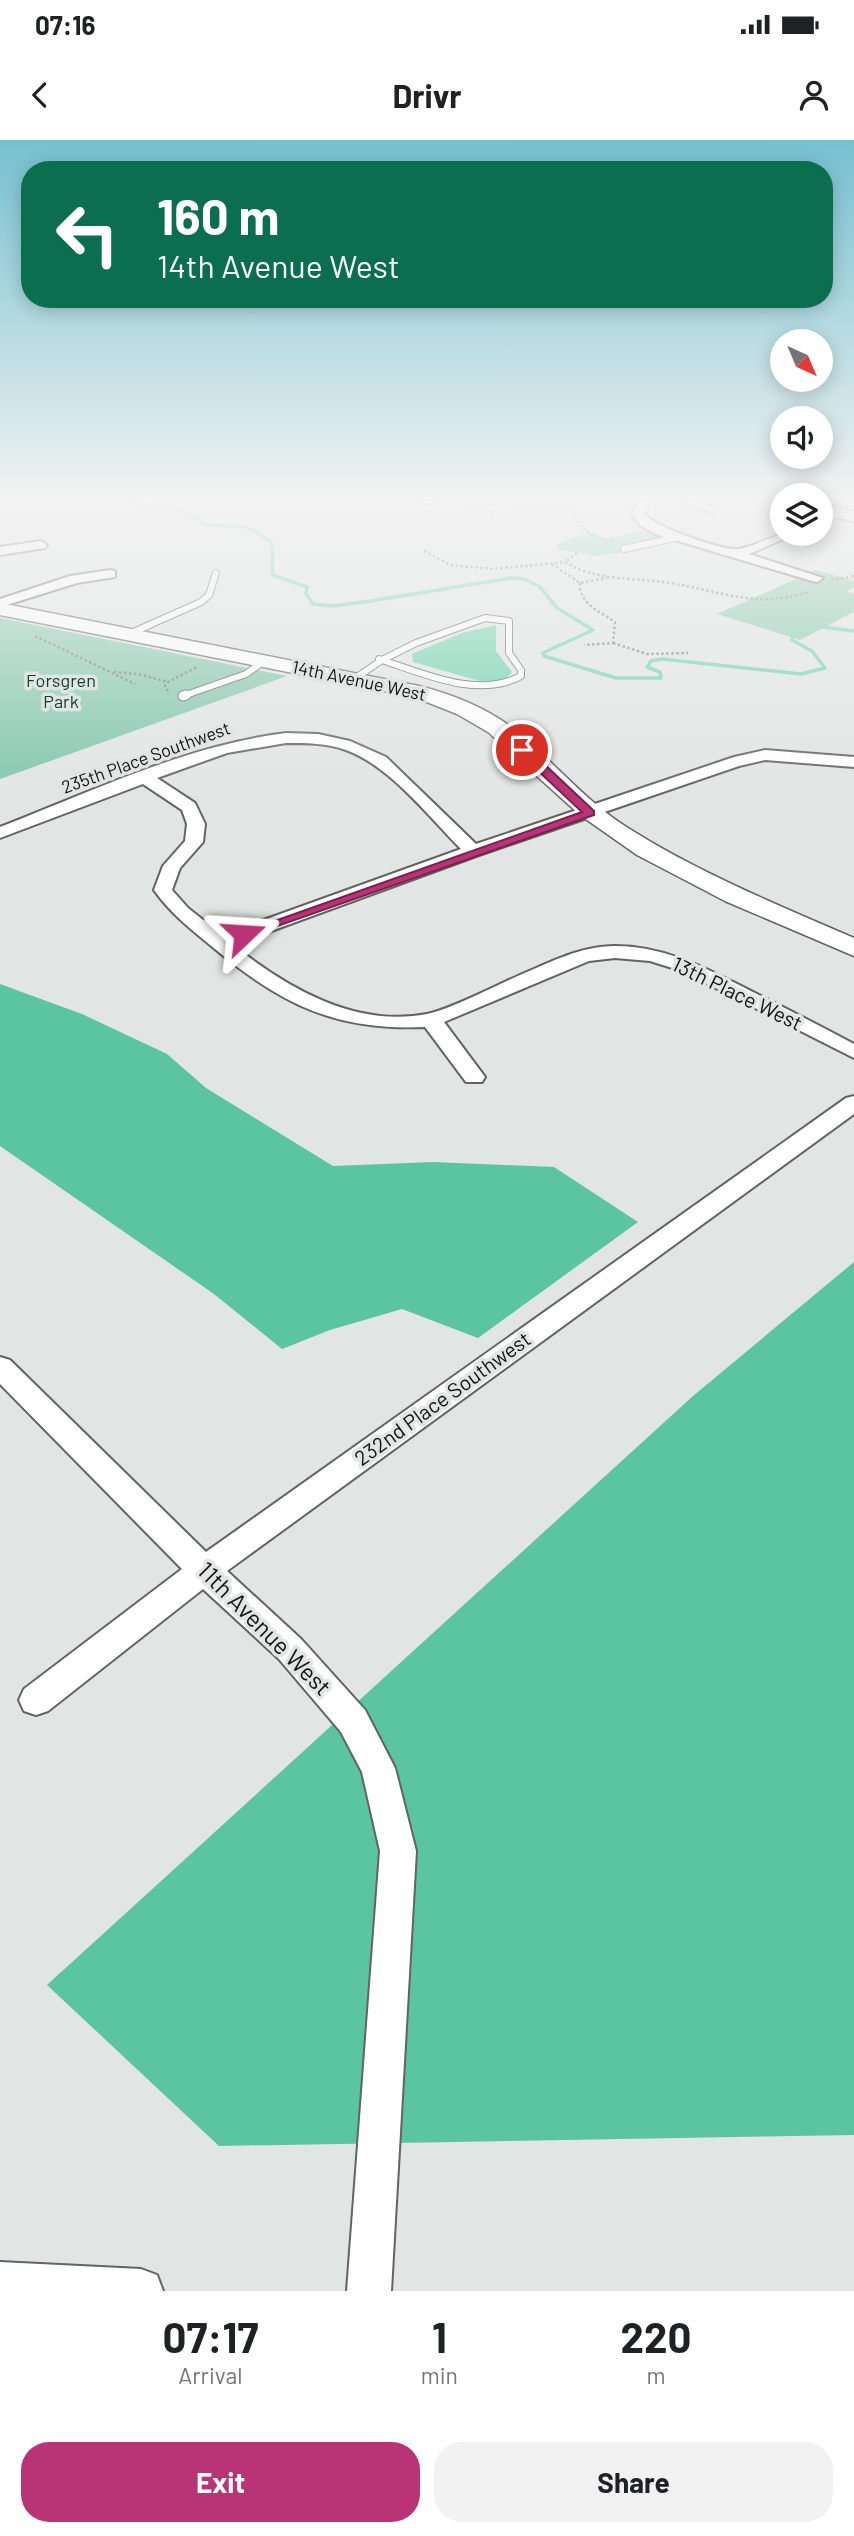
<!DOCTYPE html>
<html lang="en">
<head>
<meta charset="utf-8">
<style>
	body { margin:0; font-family:Barlow,sans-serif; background:#f2f2f2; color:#202124; height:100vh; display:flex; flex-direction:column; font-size:26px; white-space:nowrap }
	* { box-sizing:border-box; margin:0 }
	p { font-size:23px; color:#757577 }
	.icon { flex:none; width:38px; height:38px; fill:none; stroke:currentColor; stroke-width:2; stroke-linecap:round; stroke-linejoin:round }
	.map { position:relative; height:2151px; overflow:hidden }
	.drawer { display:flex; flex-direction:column; background:#fff; flex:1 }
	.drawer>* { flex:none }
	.banner { position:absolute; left:21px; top:21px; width:812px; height:147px; border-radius:28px; box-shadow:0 4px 18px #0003; background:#0b6e4f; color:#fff; overflow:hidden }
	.needle { width:46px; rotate:136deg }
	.tools { position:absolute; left:770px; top:189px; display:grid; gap:14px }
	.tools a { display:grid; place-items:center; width:63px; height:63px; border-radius:50%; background:#fff; box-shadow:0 4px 18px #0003; font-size:35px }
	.pin { position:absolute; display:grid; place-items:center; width:60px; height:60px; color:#fff; margin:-30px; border:4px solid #fff; border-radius:50%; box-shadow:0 2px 7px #0007 }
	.me { position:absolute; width:77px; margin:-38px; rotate:70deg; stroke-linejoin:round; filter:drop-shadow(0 0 5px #0008) }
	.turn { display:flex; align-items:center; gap:24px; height:147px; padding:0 21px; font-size:32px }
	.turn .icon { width:91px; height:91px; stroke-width:2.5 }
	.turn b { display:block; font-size:49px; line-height:60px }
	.eta { display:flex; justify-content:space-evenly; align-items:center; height:119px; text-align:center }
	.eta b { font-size:42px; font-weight:700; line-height:49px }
	.action { display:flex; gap:14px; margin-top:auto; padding:14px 21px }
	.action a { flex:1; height:80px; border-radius:28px; background:#b93477; color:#fff; font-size:28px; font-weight:700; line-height:80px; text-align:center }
	.action a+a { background:#f2f2f2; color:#202124 }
	.status { display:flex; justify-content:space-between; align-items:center; height:49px; padding:0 35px; background:#fff; direction:ltr }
	.status svg { height:19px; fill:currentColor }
	header { display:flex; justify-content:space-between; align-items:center; height:91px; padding:0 21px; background:#fff; font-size:32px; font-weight:700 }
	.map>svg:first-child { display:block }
	.green { fill:#81c6ac }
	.forest { fill:#5bc4a1 }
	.water { fill:#69d2ad }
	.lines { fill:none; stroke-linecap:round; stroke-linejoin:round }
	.stream { stroke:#69d2ad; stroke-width:3.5 }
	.lane-far1-casing { stroke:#616463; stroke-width:8 }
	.lane-casing { stroke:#616463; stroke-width:11 }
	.street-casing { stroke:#616463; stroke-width:4 }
	.secondary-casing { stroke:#616463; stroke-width:3 }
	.path { stroke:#7a7c7b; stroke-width:2.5; stroke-dasharray:2.5 2.5; stroke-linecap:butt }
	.lane-far1 { stroke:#fff; stroke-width:6 }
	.lane { stroke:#fff; stroke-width:9 }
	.street { fill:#fff; fill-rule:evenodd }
	.secondary { fill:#fff; fill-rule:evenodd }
	.route { fill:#b93477; stroke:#78224d; stroke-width:2 }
	.labels { text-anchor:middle; stroke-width:7; stroke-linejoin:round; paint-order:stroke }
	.far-park-label { font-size:18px; fill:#134233; stroke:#e1e5e3 }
	.far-street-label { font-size:18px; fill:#121312; stroke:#e1e5e3 }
	.street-label { font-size:21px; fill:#121312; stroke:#e1e5e3 }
	.near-street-label { font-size:24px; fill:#121312; stroke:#e1e5e3 }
</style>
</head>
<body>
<div class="status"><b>07:16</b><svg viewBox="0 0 49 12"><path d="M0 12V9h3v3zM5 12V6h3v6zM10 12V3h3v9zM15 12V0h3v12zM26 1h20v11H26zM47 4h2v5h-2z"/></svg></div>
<header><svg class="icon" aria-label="back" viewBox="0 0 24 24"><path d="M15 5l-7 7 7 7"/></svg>Drivr<svg class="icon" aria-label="person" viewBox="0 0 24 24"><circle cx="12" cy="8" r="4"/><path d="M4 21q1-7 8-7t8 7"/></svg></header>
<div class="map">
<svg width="854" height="2151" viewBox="0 0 854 2151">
	<rect width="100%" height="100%" fill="#e1e5e3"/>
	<g class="green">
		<path d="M645,391l30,11 -76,14 -42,-7 1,-5 19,-8 17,-2 12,5z"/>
		<path d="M816,430l38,11v6l-8,4 8,3v18l-54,28 -83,-26z"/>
		<path d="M0,478l287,58 -287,103z"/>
	</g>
	<g class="forest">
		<path d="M0,844l82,30 85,40 39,34 127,78 100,-4 121,5 84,55 -160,116 -76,-29 -72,21 -48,19 -68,-55 -214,-148z"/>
		<path d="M854,1122v873l-635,11 -172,-161 646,-589z"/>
	</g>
	<path class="water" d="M496,485v26l16,21 -7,8 -22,2 -70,-20 -1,-8 50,-21z"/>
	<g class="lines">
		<path class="stream" d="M126,361l53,9 28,15 41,2 24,16 1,32 34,12 -1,7 7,10 20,2 31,-4 147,-24 13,1 15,7 18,22 36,22 -44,20 -6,3 1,3 72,22h45l-1,-6 -13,-5 4,-6 11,-2 139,15 24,-6 -13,-17 -20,-11 2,-7 9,-3 3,-5 48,6"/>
		<g class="lane-far1-casing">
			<g id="lane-far1">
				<path d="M624,409l55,-12"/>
				<path d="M485,478l24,3v32l12,17v6c-43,23 -96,-2 -139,-16l34,-17z"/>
				<path d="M129,494l72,-32 8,-7 7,-22"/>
				<path d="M379,519l3,1"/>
				<path d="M354,539l28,-19"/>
				<path d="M183,556l63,-22 18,-13"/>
			</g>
		</g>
		<g class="lane-casing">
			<path id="lane" d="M183,556l3,-1"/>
		</g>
		<g class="street-casing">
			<g id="street">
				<path d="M422,361h12l-7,4z"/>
				<path d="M639,361h12l-7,13c9,12 81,38 95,35 23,-5 32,-15 56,-15l-46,20 74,24 -6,4 -5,-1 -154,-46 -17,-9 -9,-12z"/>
				<path d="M680,361h18l19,8 -6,3z"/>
				<path d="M840,369l4,2v4l-23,9v-7z"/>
				<path d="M41,401l6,4 -2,3 -45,7v-8z"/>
				<path d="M110,430l5,1v6l-38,6 -77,24v-8l70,-23z"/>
				<path d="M286,593l32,1 32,7 36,16 90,87 258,-87 31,-7 89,7v10l-89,-7 -26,6 -260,89 -246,90c53,42 122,83 194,69 24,-5 68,-28 93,-39 31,-13 61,-29 95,-29 54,0 98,26 144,49 32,16 63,32 95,49v14l-172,-87 -32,-10 -35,-3 -26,3 -145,61 41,55 -3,5h-16l-41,-55c-88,4 -143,-22 -210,-78 -22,-18 -44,-35 -61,-59l9,-24 22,-25 2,-17 -5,-14 -39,-26 -143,54v-11c93,-36 187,-82 286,-94zM286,603c20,0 41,0 60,7 44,16 82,66 115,99l-239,86 -34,-27 -16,-18 8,-22 23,-26 2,-18 -10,-21 -38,-25 70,-25z"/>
				<path d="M854,956v18l-627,457 74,68 64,71 30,58 21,83 -25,440h-44l33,-440 -18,-79 -21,-40 -62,-73 -76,-70 -155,122 -12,4 -12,-4 -5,-11 5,-11 158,-120 -182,-185v-27l10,3 196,192 640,-454z"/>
				<path d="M0,2122l141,7 16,6 6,16h-163z"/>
			</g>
		</g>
		<g class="secondary-casing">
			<g id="secondary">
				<path d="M821,363l33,9v10l-33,-9z"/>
				<path d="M0,463l419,83c33,8 70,23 96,44 39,32 71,72 113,98 71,45 150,77 226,110v18l-129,-55 -88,-46 -57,-40 -92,-83 -31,-18 -43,-17 -414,-82z"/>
			</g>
		</g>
		<g class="path">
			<path d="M458,361l43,14 48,-11 19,2 9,7 -3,4 17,18 23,7"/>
			<path d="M424,411l26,14 43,4 72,-7"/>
			<path d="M577,413l-12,9c32,20 69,15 105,21 51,8 85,26 138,9"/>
			<path d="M552,424l28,19 27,-5"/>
			<path d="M831,440l23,-4"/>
			<path d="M580,443c-1,22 20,28 35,39l-2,21 -29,2"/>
			<path d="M35,496l100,48"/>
			<path d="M613,503l34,11 41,-1"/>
			<path d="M114,532l24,2 30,8"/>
			<path d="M168,551l-3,-5 3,-4 29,-15"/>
		</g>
		<use href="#lane-far1" class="lane-far1"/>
		<use href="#lane" class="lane"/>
		<use href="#street" class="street"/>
		<use href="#secondary" class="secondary"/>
	</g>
	<linearGradient id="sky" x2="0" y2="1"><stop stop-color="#75c0d0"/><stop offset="0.54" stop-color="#f2f3f2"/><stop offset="1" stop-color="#f2f3f2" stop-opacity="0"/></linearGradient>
	<rect width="854" height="663" fill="url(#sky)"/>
	<path class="route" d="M518,607h8l68,64v4l-345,121h-9l-2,-2 344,-122 -64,-60z"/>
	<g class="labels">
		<g class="far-park-label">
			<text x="61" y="547">Forsgren<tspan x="61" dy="21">Park</tspan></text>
		</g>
		<g class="far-street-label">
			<text transform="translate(359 541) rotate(12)" y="6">14th Avenue West</text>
			<text transform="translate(146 618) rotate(-20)" y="6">235th Place Southwest</text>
		</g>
		<g class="street-label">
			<text transform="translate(737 854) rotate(26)" y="7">13th Place West</text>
			<text transform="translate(443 1259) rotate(-36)" y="7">232nd Place Southwest</text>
		</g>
		<g class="near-street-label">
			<text transform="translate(264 1489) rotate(45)" y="8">11th Avenue West</text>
		</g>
	</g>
</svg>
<div class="tools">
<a><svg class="needle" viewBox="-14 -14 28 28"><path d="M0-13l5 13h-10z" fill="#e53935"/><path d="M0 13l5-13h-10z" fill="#757577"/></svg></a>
<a><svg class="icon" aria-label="sound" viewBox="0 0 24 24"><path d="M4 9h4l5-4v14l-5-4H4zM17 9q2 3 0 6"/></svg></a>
<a><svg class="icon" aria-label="layers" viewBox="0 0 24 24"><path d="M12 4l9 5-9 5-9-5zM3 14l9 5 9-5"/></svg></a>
</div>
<div class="pin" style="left:522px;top:610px;background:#d93025"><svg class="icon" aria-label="arrive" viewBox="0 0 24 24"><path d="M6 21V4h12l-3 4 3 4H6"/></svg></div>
<svg class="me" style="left:244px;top:794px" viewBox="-20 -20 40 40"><path d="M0-17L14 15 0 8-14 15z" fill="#b93477" stroke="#fff" stroke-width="4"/></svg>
<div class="banner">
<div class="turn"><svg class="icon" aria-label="left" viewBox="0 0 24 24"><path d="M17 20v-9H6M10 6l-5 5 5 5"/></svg><div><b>160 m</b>14th Avenue West</div></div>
</div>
</div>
<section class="drawer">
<div class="eta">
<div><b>07:17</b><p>Arrival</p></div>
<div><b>1</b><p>min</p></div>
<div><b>220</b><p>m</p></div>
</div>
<div class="action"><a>Exit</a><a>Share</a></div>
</section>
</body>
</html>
